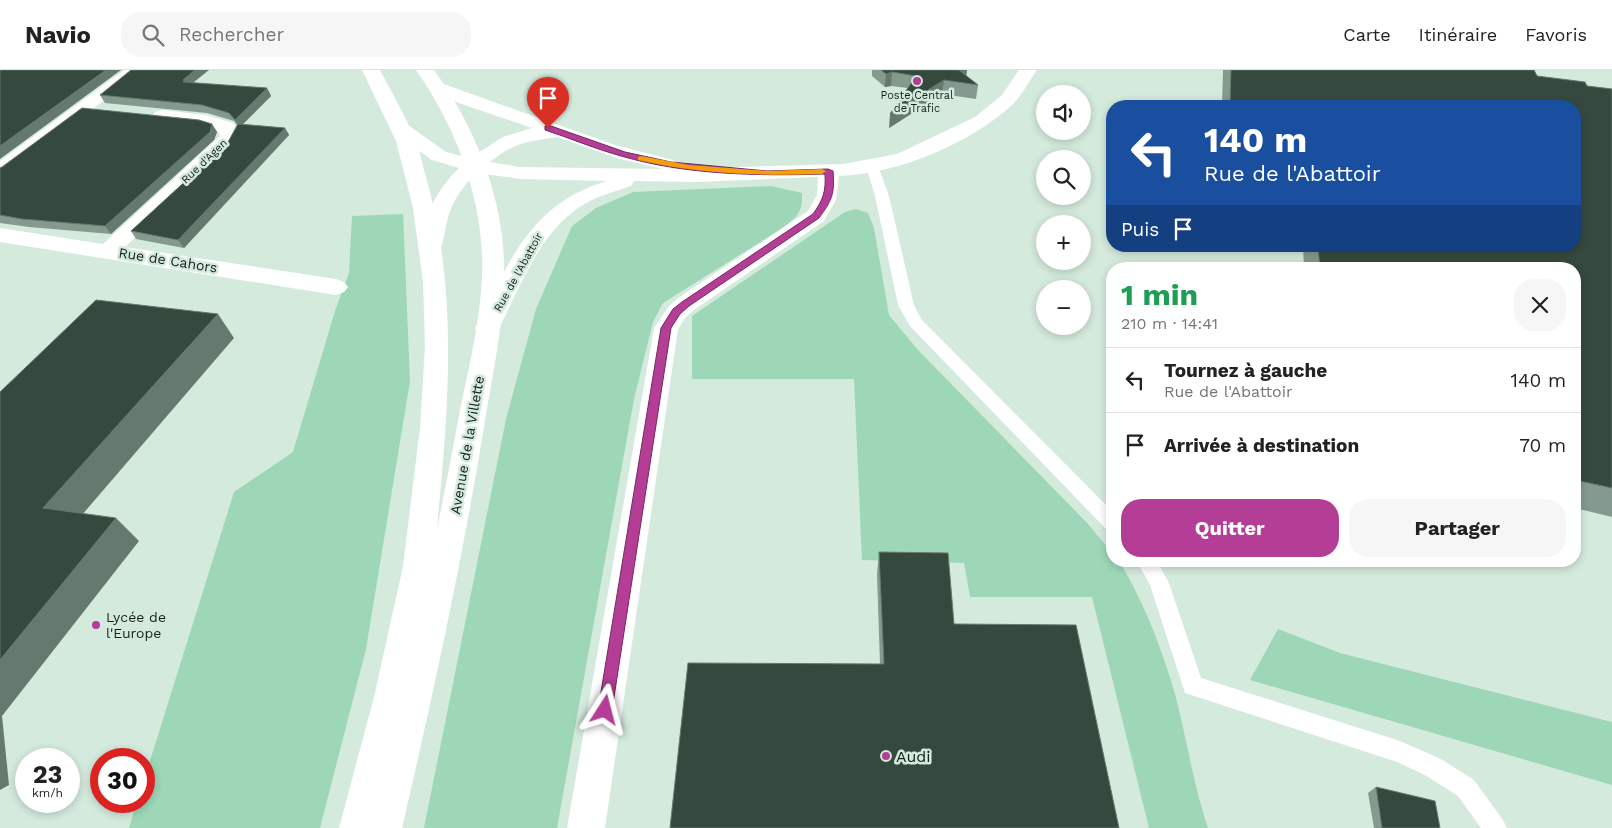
<!DOCTYPE html>
<html lang="fr">
<head>
<meta charset="utf-8">
<style>
	body { margin:0; font-family:"Work Sans",sans-serif; background:#f6f6f6; color:#222; height:100vh; display:flex; flex-direction:column; font-size:19px; white-space:nowrap }
	* { box-sizing:border-box; margin:0 }
	p { font-size:16px; color:#767676 }
	.icon { flex:none; width:28px; height:28px; fill:none; stroke:currentColor; stroke-width:2; stroke-linecap:round; stroke-linejoin:round }
	.map { position:relative; flex:1; overflow:hidden }
	.side { position:absolute; left:1106px; top:192px; width:475px; height:305px; display:flex; flex-direction:column; background:#fff; border-radius:20px; box-shadow:0 2px 8px #0003 }
	.side>* { flex:none }
	.hud { position:absolute; left:1106px; top:30px; width:475px; height:152px; border-radius:20px; box-shadow:0 2px 8px #0003; background:#1a4fa0; color:#fff; overflow:hidden }
	.fabs { position:absolute; left:1036px; top:15px; display:grid; gap:10px }
	.fabs a { display:grid; place-items:center; width:55px; height:55px; border-radius:50%; background:#fff; box-shadow:0 2px 8px #0003; font-size:25px }
	.speed { position:absolute; left:15px; top:678px; display:flex; gap:10px; font-size:25px; font-weight:700; text-align:center }
	.speed>* { display:grid; place-content:center; width:65px; height:65px; border-radius:50%; background:#fff; box-shadow:0 2px 8px #0003; line-height:1 }
	.speed small { font-size:12px; font-weight:400 }
	.speed .limit { border:8px solid #d22; background:#fff; color:#111 }
	.pin { position:absolute; display:grid; place-items:center; width:42px; height:42px; color:#fff; margin:-51px -21px; border-radius:50% 50% 50% 0; rotate:-45deg; box-shadow:0 0 5px #0007 }
	.pin .icon { rotate:45deg }
	.me { position:absolute; width:55px; margin:-28px; rotate:9deg; stroke-linejoin:round; filter:drop-shadow(0 0 4px #0008) }
	.turn { display:flex; align-items:center; gap:18px; height:105px; padding:0 15px; font-size:22px }
	.turn .icon { width:65px; height:65px; stroke-width:2.5 }
	.turn b { display:block; font-size:35px; line-height:42px }
	.then { display:flex; align-items:center; height:48px; padding:0 15px; background:#0003; gap:10px; font-size:19px }
	.round { display:grid; place-items:center; flex:none; width:52px; height:52px; border-radius:20px; background:#f6f6f6 }
	.overview { display:flex; align-items:center; justify-content:space-between; height:85px; padding:0 15px }
	h1 { font-size:30px; font-weight:700; line-height:38px; color:#1e9e55 }
	.button { display:flex; gap:10px; margin-top:auto; padding:10px 15px }
	.button a { flex:1; height:58px; border-radius:20px; background:#b43e95; color:#fff; font-size:20px; font-weight:700; line-height:58px; text-align:center }
	.button a+a { background:#f6f6f6; color:#222 }
	ul { padding:0; list-style:none }
	li { display:flex; align-items:center; gap:15px; height:65px; padding:0 15px; border-top:1px solid #e0e0e0 }
	li div { flex:1 }
	li b { display:block; font-size:19px }
	li em { font-style:normal }
	header { display:flex; align-items:center; gap:30px; box-sizing:border-box; height:70px; padding:0 25px; background:#fff; border-bottom:1px solid #e0e0e0 }
	header strong { font-size:24px }
	nav { display:flex; gap:28px; margin-inline-start:auto; font-size:18px }
	.search { width:350px; height:45px; background:#f6f6f6; display:flex; align-items:center; gap:12px; box-sizing:border-box; padding:0 18px; border-radius:20px; color:#767676; font-size:19px }
	.map>svg:first-child { display:block }
	.green { fill:#9dd7b7 }
	.lines { fill:none; stroke-linecap:round; stroke-linejoin:round }
	.service { fill:#fff; fill-rule:evenodd }
	.minor { fill:#fff; fill-rule:evenodd }
	.secondary { fill:#fff; fill-rule:evenodd }
	.wall { fill:#859a8e }
	.shaded-wall { fill:#65796e }
	.building { fill:#36493e; stroke:#65796e }
	.route { fill:#b43e95; stroke:#752861 }
	.slow { fill:#f59e0b }
	.poi-dot { fill:#b43e95; stroke:#d4eadd; stroke-width:2 }
	.labels { text-anchor:middle; stroke-width:5; stroke-linejoin:round; paint-order:stroke }
	.far-poi-label { font-size:11px; fill:#171f1b; stroke:#d4eadd }
	.far-street-label { font-size:11px; fill:#171f1b; stroke:#d4eadd }
	.street-label { font-size:14px; fill:#171f1b; stroke:#d4eadd }
	.poi-label { font-size:14px; fill:#171f1b; stroke:#d4eadd; text-anchor:start }
	.near-poi-label { font-size:16px; fill:#171f1b; stroke:#d4eadd; text-anchor:start }
</style>
</head>
<body>
<header>
<strong>Navio</strong>
<div class="search"><svg class="icon" aria-label="search" viewBox="0 0 24 24"><circle cx="10" cy="10" r="6"/><path d="M15 15l6 6"/></svg>Rechercher</div>
<nav><a>Carte</a><a>Itinéraire</a><a>Favoris</a></nav>
</header>
<div class="map">
<svg width="1612" height="758" viewBox="0 0 1612 758">
	<rect width="100%" height="100%" fill="#d4eadd"/>
	<g class="green">
		<path d="M771,116l31,7c1,21 -6,24 -21,36l-118,74 -10,19 -19,77 -77,429h-133l82,-409 30,-110 36,-83 24,-18 37,-16z"/>
		<path d="M856,139l12,4 6,15 15,87 29,35 171,175 23,28v8h7l2,3c24,41 41,85 54,130 12,45 18,90 33,134h-59l-57,-231h-122l-6,-34 -102,-3 -8,-181h-162v-63l153,-104z"/>
		<path d="M403,144l7,167 -44,268 -46,179h-191l8,-27h7v-21l90,-288 59,-40 42,-141 14,-38 3,-57z"/>
		<path d="M1278,559l62,24 272,69v63l-362,-105z"/>
	</g>
	<g class="lines">
		<g class="service">
			<path d="M872,92l6,4 11,30 25,109 7,14 191,192v20l-7,-3 -195,-202 -12,-21 -23,-109 -9,-30z"/>
			<path d="M1137,491h20l12,22 32,95 199,63 41,18 33,21 29,40 4,8h-26l-23,-32 -33,-21 -28,-13 -212,-69 -35,-108z"/>
		</g>
		<g class="minor">
			<path d="M124,0h20l-137,104 -7,2v-15z"/>
			<path d="M1019,0h18c-8,11 -15,25 -24,34 -43,40 -116,70 -174,72l-3,24 -12,21 -130,89 -9,8 -7,11 -73,499h-38l87,-500 15,-22 9,-8 130,-87 9,-16 1,-18 -121,5 -63,-1 -3,5c-18,6 -37,11 -53,22 -40,28 -57,78 -79,120l-3,6 -9,2 -9,-2 -3,-6c35,-66 54,-124 132,-147l-87,-2 -43,-6c-15,14 -26,29 -30,49 -3,11 -3,22 -9,31l-8,2 -8,-2 -3,-5c9,-35 13,-53 40,-80l-27,-8 -38,-27 -3,-4 3,-4 7,-2 7,2 38,27 24,6 33,-21 29,-9 -73,-25 -27,-12 -3,-4 3,-4 6,-1 177,63 58,15 3,4 -3,4 -5,1 175,-5 54,-10 78,-37 27,-22zM557,67l63,22 43,10 -143,-2 -30,-5c25,-20 36,-20 67,-25z"/>
			<path d="M162,40l44,5 27,8 7,13 -9,12 -106,99 211,32 8,3 4,5 -4,5 -8,3 -336,-53v-14l103,16 117,-108 -2,-5 -14,-5 -49,-6 -2,-4 2,-4z"/>
		</g>
		<path class="secondary" d="M362,0h18c12,23 26,47 36,71 5,13 7,27 11,40 32,114 21,231 10,347 9,-41 16,-82 24,-123 9,-42 19,-85 21,-128 3,-73 -24,-147 -66,-207h18c35,48 61,107 68,166 8,64 -8,128 -18,191 -22,135 -51,268 -82,401h-63l35,-131 29,-131 17,-138 5,-82 -2,-64 -10,-74 -17,-67z"/>
	</g>
	<g class="wall">
		<path d="M872,0h95l-1,6 12,9 -2,14 -34,-5 -53,34 19,-40 -17,-2 -6,1 -13,-11z"/>
		<path d="M1223,0h311l3,6 50,10 25,3v428l-37,-9v-239h-271l-1,-23h272v-140h-353z"/>
		<path d="M193,13l74,5 4,8 -28,28 42,4 4,7 -105,113 -48,-9 -5,-8 97,-89 9,-17 -3,-4 -27,-8 -102,-10 -5,-8z"/>
		<path d="M212,54l5,8 -3,8 -103,94 -82,-7 -29,-4v-55z"/>
		<path d="M879,482l75,72 165,204 -239,-164 -3,-90z"/>
		<path d="M1376,717l64,41h-66l-6,-35z"/>
	</g>
	<g class="shaded-wall">
		<path d="M106,0h15l-121,89v-13z"/>
		<path d="M195,0h14l-20,16 -2,4 -4,-10z"/>
		<path d="M959,0h8l-1,8z"/>
		<path d="M892,2l-1,14 -6,1 1,-13z"/>
		<path d="M944,10l-2,14 -53,34 1,-14z"/>
		<path d="M267,18l4,8 -32,32 -4,-8z"/>
		<path d="M212,54l5,8 -3,8 -103,94 -6,-8z"/>
		<path d="M285,58l4,7 -105,113 -6,-8z"/>
		<path d="M218,244l16,24 -165,192 -26,-22z"/>
		<path d="M116,448l23,23 -137,175 7,69 -9,5v-130z"/>
	</g>
	<g class="building">
		<path d="M0,0h106l-106,76z"/>
		<path d="M131,0h64l-12,10h2l-2,2 84,6 -32,32 -6,-7 -27,-8 -102,-10z"/>
		<path d="M881,0h79h-1l19,15 -34,-5 -54,34 26,-38 -24,-4 -6,2z"/>
		<path d="M1231,0h303l3,6 48,6 2,4 25,3v399l-37,-8v-211h-255l-2,-23h257v-140h-337l-8,-1z"/>
		<path d="M82,38l117,12 13,4 -2,8 -105,94 -83,-7 -22,-4v-47l2,-1z"/>
		<path d="M238,54l47,4 -107,112 -47,-9 97,-89z"/>
		<path d="M96,230l122,14 -175,194 73,10 -116,142v-268z"/>
		<path d="M879,482l69,1 6,71 122,1 43,203h-449l18,-165 196,1z"/>
		<path d="M1376,717l59,14 5,27h-58z"/>
	</g>
	<path class="route" d="M545,56h6l74,26 46,10 96,9 61,-2 5,2c2,23 -1,29 -14,47l-130,88 -9,8 -9,14 -59,382 -2,5 -5,2 -5,-2 -2,-5 63,-382 12,-19 9,-7 131,-88c10,-14 13,-22 12,-40 -68,2 -139,1 -204,-18 -26,-7 -51,-18 -76,-26z"/>
	<path class="slow" d="M641,86l48,9 78,6 55,-2 4,2 -4,3c-61,2 -124,0 -184,-14v-3z"/>
	<g class="poi-dot">
		<circle cx="917" cy="11" r="5"/>
		<circle cx="96" cy="555" r="5"/>
		<circle cx="886" cy="686" r="5"/>
	</g>
	<g class="labels">
		<g class="far-poi-label">
			<text x="917" y="29">Poste Central<tspan x="917" dy="13">de Trafic</tspan></text>
		</g>
		<g class="far-street-label">
			<text transform="translate(204 91) rotate(-44)" y="4">Rue d'Agen</text>
			<text transform="translate(518 202) rotate(-61)" y="4">Rue de l'Abattoir</text>
		</g>
		<g class="street-label">
			<text transform="translate(168 190) rotate(9)" y="5">Rue de Cahors</text>
			<text transform="translate(467 375) rotate(-80)" y="5">Avenue de la Villette</text>
		</g>
		<g class="poi-label">
			<text x="106" y="552">Lycée de<tspan x="106" dy="16">l'Europe</tspan></text>
		</g>
		<g class="near-poi-label">
			<text x="896" y="692">Audi</text>
		</g>
	</g>
</svg>
<div class="fabs">
<a><svg class="icon" aria-label="sound" viewBox="0 0 24 24"><path d="M4 9h4l5-4v14l-5-4H4zM17 9q2 3 0 6"/></svg></a>
<a><svg class="icon" aria-label="search" viewBox="0 0 24 24"><circle cx="10" cy="10" r="6"/><path d="M15 15l6 6"/></svg></a>
<a>+</a>
<a>−</a>
</div>
<div class="speed"><div>23<small>km/h</small></div><div class="limit">30</div></div>
<div class="pin" style="left:548px;top:58px;background:#d93025"><svg class="icon" aria-label="arrive" viewBox="0 0 24 24"><path d="M6 21V4h12l-3 4 3 4H6"/></svg></div>
<svg class="me" style="left:605px;top:640px" viewBox="-20 -20 40 40"><path d="M0-17L14 15 0 8-14 15z" fill="#b43e95" stroke="#fff" stroke-width="4"/></svg>
<div class="hud">
<div class="turn"><svg class="icon" aria-label="left" viewBox="0 0 24 24"><path d="M17 20v-9H6M10 6l-5 5 5 5"/></svg><div><b>140 m</b>Rue de l'Abattoir</div></div>
<div class="then">Puis<svg class="icon" aria-label="arrive" viewBox="0 0 24 24"><path d="M6 21V4h12l-3 4 3 4H6"/></svg></div>
</div>
<section class="side">
<div class="overview"><div><h1>1 min</h1><p>210 m · 14:41</p></div><a class="round"><svg class="icon" aria-label="close" viewBox="0 0 24 24"><path d="M6 6l12 12M18 6L6 18"/></svg></a></div>
<ul>
<li><svg class="icon" aria-label="left" viewBox="0 0 24 24"><path d="M17 20v-9H6M10 6l-5 5 5 5"/></svg><div><b>Tournez à gauche</b><p>Rue de l'Abattoir</p></div><em>140 m</em></li>
<li><svg class="icon" aria-label="arrive" viewBox="0 0 24 24"><path d="M6 21V4h12l-3 4 3 4H6"/></svg><div><b>Arrivée à destination</b></div><em>70 m</em></li>
</ul>
<div class="button"><a>Quitter</a><a>Partager</a></div>
</section>
</div>
</body>
</html>
